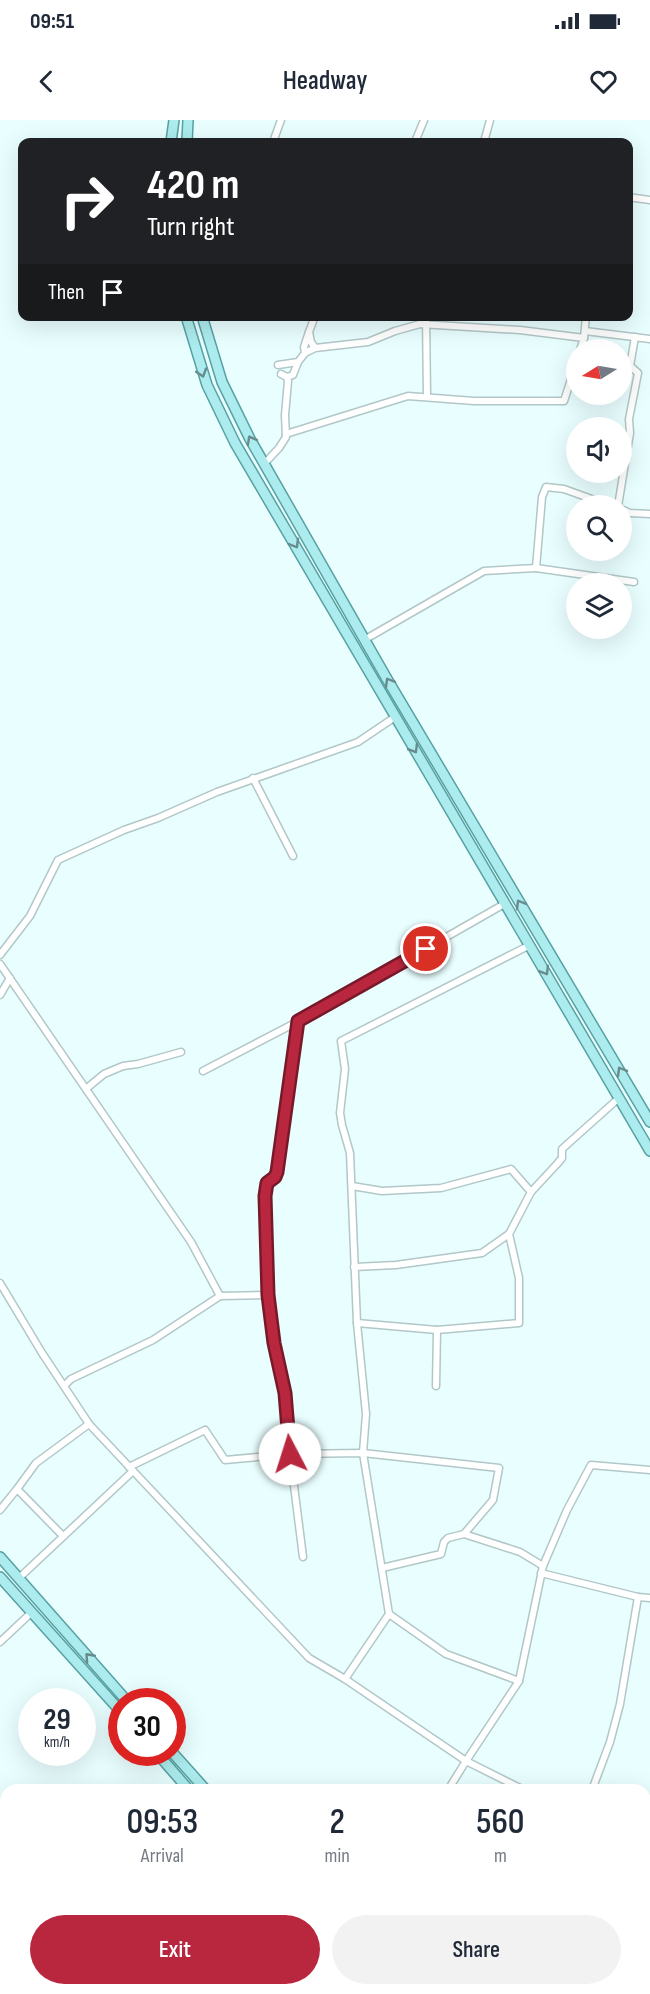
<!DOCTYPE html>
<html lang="en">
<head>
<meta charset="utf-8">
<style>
	body { margin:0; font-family:"Sofia Sans Condensed",sans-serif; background:#f2f2f3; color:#1f2937; height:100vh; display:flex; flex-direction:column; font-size:22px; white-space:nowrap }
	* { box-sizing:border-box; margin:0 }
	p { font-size:20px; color:#747a83 }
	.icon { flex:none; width:33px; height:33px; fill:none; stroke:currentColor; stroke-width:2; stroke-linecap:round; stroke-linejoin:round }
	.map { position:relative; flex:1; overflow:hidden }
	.sheet { position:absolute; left:0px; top:1664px; width:651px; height:212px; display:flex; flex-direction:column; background:#fff; border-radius:18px 18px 0 0; box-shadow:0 6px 24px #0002 }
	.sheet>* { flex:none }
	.guide { position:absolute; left:18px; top:18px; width:615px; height:183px; border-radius:12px; box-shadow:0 6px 24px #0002; background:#202124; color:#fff; overflow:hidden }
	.needle { width:39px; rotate:259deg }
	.tools { position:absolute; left:566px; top:219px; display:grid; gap:12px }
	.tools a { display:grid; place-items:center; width:66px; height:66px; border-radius:50%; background:#fff; box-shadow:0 6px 24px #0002; font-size:30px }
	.speed { position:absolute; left:18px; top:1568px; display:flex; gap:12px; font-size:30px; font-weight:700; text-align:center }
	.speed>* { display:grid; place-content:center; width:78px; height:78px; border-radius:50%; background:#fff; box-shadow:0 6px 24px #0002; line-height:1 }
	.speed small { font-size:15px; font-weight:400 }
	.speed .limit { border:9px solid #d22; background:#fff; color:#111 }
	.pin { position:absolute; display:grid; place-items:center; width:51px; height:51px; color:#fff; margin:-26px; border:3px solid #fff; border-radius:50%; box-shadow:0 2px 6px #0007 }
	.me { position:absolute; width:66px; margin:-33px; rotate:355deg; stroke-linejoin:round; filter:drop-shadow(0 0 4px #0008) }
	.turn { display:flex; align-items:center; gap:21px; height:126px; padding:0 30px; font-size:27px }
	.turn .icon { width:78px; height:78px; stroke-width:2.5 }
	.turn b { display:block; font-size:42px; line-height:51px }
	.then { display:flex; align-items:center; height:57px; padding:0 30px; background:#0003; gap:12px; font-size:22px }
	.eta { display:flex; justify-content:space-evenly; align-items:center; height:102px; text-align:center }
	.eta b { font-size:36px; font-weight:600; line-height:42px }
	.cta { display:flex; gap:12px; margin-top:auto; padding:12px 30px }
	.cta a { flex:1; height:69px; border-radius:36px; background:#b9273f; color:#fff; font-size:24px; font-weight:600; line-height:69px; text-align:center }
	.cta a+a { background:#f2f2f3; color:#1f2937 }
	.status { display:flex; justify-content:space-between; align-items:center; height:42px; padding:0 30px; background:#fff; direction:ltr }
	.status svg { height:16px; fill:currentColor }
	header { display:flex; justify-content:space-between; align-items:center; height:78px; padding:0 30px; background:#fff; font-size:27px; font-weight:600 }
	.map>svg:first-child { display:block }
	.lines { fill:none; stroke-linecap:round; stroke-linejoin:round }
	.minor-casing { stroke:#b2c7c7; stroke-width:9 }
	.primary-casing { stroke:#58a1a3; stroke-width:12 }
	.minor { stroke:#fff; stroke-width:6 }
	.primary { stroke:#acecee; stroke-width:9 }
	.oneway { stroke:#688c8e }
	.route-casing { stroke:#781929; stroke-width:15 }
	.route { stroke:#b9273f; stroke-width:10 }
</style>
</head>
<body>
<div class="status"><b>09:51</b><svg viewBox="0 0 49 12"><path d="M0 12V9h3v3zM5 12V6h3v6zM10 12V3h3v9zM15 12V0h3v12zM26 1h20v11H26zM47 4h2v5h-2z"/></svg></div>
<header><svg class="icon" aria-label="back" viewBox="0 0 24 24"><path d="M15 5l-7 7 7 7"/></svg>Headway<svg class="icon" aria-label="heart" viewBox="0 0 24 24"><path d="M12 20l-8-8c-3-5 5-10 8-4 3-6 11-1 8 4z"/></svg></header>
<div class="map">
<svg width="650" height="1874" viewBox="0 0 650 1874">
	<rect width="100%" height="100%" fill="#e9feff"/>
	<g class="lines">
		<g class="minor-casing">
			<g id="minor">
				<path d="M273,22l8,-22"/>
				<path d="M415,22l9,-22"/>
				<path d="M484,22l6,-22"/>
				<path d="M628,77l22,3"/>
				<path d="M426,196l1,80"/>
				<path d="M585,211l65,8"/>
				<path d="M309,212l6,-16"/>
				<path d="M315,228l-4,-6 -2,-10 -5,15 1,6 10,-5 53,-6 27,-11 25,-7 100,6 64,8 2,-22"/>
				<path d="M580,230l4,-12"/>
				<path d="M278,245l20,-3 7,-9"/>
				<path d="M281,254l6,3 6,-2 5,-13"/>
				<path d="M286,314l122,-38 66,5h90l12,-37"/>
				<path d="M264,344l15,-16 7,-11 -1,-22 3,-34 -1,-4"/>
				<path d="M618,386l12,-73 -1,-14 9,-46 -8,-7 5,-29"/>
				<path d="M621,389l9,4 20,1"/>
				<path d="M536,448l98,14"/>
				<path d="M364,520l120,-69 52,-3 6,-71 4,-10 18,2 47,17"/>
				<path d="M253,658l40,78"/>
				<path d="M0,835l30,-39 28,-56 66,-30 34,-12 59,-26 141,-50 37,-25"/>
				<path d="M0,844l191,278 29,54"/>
				<path d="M0,875l10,-17"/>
				<path d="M298,901l-21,151 -2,5 -8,6 -2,13 3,99 6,48 11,50 5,61 13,103"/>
				<path d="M203,951l96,-50 207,-118"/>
				<path d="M87,968l17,-14 19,-8 15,-2 43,-12"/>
				<path d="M352,1066l30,5 59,-3 70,-19 20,23 -22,42"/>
				<path d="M531,1072l26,-28 5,-6v-9l57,-51"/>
				<path d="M354,1147l42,-2 86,-12 27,-19 10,44v45l-82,7 -80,-7"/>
				<path d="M0,1163l42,70 47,71 220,234 36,21 121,82 -18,29"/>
				<path d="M64,1266l7,-7 82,-39 67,-44 48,-1"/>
				<path d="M436,1266l1,-56"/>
				<path d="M129,1347l76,-37 20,30 65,-6 73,-1 136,15 -6,32 -29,34"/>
				<path d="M0,1390l17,-21"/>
				<path d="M63,1416l-46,-47 19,-26 53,-39"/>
				<path d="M382,1448l59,-14 3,-12 4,-4 16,-4 56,18 23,14"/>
				<path d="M541,1453l97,24 12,1"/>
				<path d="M19,1458l114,-107"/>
				<path d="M389,1494l57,40 73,27"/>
				<path d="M0,1522l32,-30"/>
				<path d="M345,1559l44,-65 -26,-161 3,-39 -9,-91 -7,-170 -8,-28 -2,-12 5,-44 -4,-28 189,-96"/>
				<path d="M524,1670l-58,-29 53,-80 24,-115 24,-56 24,-45 59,5"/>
				<path d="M592,1670l18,-48 10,-38 18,-107"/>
				<path d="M75,1869l1,5"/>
			</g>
		</g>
		<g class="primary-casing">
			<g id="primary">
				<path d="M171,22l3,-22"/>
				<path d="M187,22l1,-22"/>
				<path d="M186,196l21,69 28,58 415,708"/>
				<path d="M202,196l20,66 28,57 137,240 263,443"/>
				<path d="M0,1437l127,144"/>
				<path d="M0,1457l122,136"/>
				<path d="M156,1632l33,38"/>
				<path d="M172,1632l34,38"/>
				<path d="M367,1869l4,5"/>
				<path d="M382,1869l5,5"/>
			</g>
		</g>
		<use href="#minor" class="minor"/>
		<use href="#primary" class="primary"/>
	</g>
	<defs><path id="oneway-chevron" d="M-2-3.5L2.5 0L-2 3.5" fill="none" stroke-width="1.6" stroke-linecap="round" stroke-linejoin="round" transform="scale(1.5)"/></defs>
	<g class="oneway">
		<use href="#oneway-chevron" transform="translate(202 253) rotate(72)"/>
		<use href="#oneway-chevron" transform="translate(251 320) rotate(-119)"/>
		<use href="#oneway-chevron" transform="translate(295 424) rotate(60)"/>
		<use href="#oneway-chevron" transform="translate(389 562) rotate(-120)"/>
		<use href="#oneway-chevron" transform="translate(414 629) rotate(59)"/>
		<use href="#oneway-chevron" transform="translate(520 784) rotate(-120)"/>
		<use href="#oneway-chevron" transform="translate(545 851) rotate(59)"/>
		<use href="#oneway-chevron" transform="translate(621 951) rotate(-120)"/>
		<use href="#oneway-chevron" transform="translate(89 1537) rotate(-132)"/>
	</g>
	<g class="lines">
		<g class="route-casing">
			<path id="route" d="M290,1334l-5,-61 -11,-50 -6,-48 -3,-99 2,-13 8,-6 2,-5 21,-151 128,-72"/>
		</g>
		<use href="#route" class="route"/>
	</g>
</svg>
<div class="tools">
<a><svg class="needle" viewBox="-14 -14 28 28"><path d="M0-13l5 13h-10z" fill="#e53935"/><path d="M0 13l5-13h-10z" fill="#747a83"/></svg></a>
<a><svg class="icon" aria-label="sound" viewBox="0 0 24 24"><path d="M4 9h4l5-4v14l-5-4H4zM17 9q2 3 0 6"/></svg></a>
<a><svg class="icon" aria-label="search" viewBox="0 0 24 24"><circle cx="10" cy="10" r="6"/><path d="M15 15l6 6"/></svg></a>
<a><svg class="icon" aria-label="layers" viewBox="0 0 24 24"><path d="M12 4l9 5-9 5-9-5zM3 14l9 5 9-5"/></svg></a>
</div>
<div class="speed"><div>29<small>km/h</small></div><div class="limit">30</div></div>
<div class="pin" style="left:426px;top:829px;background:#d93025"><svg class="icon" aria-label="arrive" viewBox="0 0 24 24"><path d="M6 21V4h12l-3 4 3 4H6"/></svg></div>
<svg class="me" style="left:290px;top:1334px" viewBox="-20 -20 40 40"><circle r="19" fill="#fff"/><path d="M0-13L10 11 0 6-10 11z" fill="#b9273f"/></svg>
<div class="guide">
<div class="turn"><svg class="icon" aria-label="right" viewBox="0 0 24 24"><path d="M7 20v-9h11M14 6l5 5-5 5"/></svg><div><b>420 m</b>Turn right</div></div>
<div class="then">Then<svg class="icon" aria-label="arrive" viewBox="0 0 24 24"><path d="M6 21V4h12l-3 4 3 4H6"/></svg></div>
</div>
<section class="sheet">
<div class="eta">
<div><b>09:53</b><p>Arrival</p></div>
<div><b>2</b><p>min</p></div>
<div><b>560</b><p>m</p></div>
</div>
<div class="cta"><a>Exit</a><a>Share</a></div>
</section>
</div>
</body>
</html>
